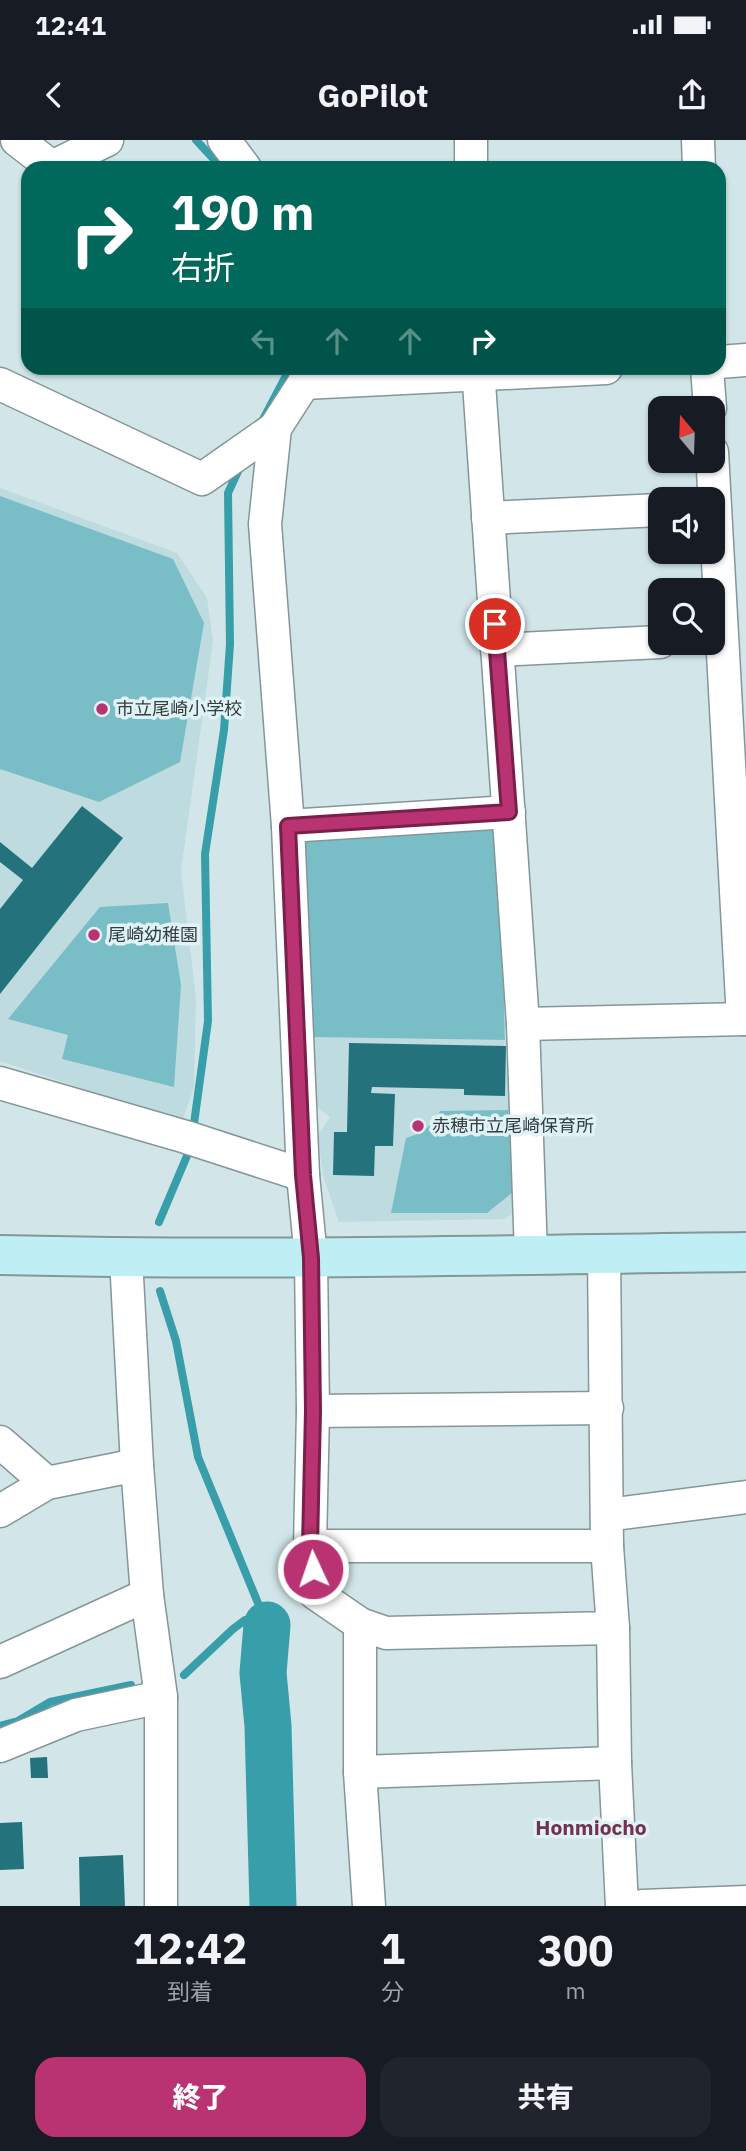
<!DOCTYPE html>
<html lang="ja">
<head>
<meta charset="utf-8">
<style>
	body { margin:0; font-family:"IBM Plex Sans","Noto Sans JP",sans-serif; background:#20242c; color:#f1f3f6; height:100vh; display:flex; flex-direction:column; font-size:26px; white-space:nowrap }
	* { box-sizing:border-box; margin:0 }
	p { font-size:23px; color:#9ea1a6 }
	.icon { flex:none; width:38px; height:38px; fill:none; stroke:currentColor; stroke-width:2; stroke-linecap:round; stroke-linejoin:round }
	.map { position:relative; height:1766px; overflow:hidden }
	.sheet { display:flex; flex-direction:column; background:#171b24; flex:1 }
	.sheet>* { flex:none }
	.top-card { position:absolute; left:21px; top:21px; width:705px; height:214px; border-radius:21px; box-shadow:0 2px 5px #0004; background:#00695c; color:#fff; overflow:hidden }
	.needle { width:46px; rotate:341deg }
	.tools { position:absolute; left:648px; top:256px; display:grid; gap:14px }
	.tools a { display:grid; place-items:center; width:77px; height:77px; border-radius:14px; background:#171b24; box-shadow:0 2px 5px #0004; font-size:35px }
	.pin { position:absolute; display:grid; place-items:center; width:60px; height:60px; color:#fff; margin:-30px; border:4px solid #fff; border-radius:50%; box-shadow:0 2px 7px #0007 }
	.me { position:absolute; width:77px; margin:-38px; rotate:357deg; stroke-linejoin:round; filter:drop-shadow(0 0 5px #0008) }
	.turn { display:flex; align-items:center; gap:24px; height:147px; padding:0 35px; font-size:32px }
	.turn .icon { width:91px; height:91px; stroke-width:2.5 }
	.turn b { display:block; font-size:49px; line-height:60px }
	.lanes { display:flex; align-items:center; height:66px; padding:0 35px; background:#0003; justify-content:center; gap:35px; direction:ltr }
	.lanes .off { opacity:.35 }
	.eta { display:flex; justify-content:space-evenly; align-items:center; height:119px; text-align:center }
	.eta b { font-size:42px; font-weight:800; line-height:49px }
	.button { display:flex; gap:14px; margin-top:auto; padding:14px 35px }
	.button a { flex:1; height:80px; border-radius:21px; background:#b93271; color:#fff; font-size:28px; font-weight:800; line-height:80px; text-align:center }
	.button a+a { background:#20242c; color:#f1f3f6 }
	.status { display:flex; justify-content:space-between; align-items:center; height:49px; padding:0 35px; background:#171b24; direction:ltr }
	.status svg { height:19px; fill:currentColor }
	header { display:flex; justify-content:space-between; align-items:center; height:91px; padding:0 35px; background:#171b24; font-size:32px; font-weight:800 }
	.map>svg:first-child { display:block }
	.built { fill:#bedbdf }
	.green { fill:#79bec7 }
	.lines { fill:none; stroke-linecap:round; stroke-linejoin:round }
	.stream { stroke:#389eaa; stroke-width:8 }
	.river { stroke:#389eaa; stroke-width:47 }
	.building { fill:#24727b }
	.street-casing { stroke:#839698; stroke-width:35 }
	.secondary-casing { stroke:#839698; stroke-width:42 }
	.street { stroke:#fff; stroke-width:32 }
	.secondary { stroke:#bfeff4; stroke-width:38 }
	.route-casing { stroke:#782049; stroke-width:18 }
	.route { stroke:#b93271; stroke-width:12 }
	.poi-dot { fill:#b93271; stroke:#dff3f6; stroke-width:2.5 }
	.labels { text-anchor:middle; stroke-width:7; stroke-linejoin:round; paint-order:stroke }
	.poi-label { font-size:18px; fill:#343c3d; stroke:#dff3f6; text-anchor:start }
	.quarter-label { font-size:21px; font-weight:bold; fill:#74304c; stroke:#dff3f6 }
</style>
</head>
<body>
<div class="status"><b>12:41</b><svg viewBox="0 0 49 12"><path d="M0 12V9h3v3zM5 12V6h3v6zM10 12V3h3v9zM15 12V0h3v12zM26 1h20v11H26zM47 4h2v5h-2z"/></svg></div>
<header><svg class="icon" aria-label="back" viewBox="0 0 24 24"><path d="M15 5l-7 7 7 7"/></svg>GoPilot<svg class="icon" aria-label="share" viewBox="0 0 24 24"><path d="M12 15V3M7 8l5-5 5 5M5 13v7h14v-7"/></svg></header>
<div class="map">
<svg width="746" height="1766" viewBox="0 0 746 1766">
	<rect width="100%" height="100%" fill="#d2e6e9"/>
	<g class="built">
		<path d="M0,348l177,65 30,45 6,43 -32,230 15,127 -2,89 -12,35 -182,-61z"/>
		<path d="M311,897l194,3 12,171 -13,8 -165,3 -16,-46 -5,-41 12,-18 -17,-13z"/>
	</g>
	<g class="green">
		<path d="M0,356l173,63 31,64 -24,139 -81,40 -99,-33z"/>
		<path d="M486,683l14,8 5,209 -194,-3 -10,-191 10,-11z"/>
		<path d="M168,763l13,82 -7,102 -112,-28 6,-24 -60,-16 92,-112z"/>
		<path d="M508,970l5,82 -26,21h-96l15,-75c17,-5 25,-11 34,-27z"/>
	</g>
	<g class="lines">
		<g class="stream">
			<path d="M196,0l26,28"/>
			<path d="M259,287l31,-59"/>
			<path d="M193,991l15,-110 -3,-167 19,-124 6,-86 -2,-151 12,-26"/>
			<path d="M159,1082l33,-78"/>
			<path d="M160,1151l16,50 22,116 69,168"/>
			<path d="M184,1535l49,-46 12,-9 22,5"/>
			<path d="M0,1586l18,-5 32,-19 81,-17"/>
		</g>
		<path class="river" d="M267,1485l-4,48 5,53 5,180"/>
	</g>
	<g class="building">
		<path d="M82,666l41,32 -123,156v-85l23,-29 -23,-18v-20l32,26z"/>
		<path d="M349,903l157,3 -1,50 -41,-1v-6l-92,-2 -1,6 24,1 -2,52h-18l-1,30 -41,-1 1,-43h13z"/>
		<path d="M47,1617l1,21h-17l-1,-20z"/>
		<path d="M22,1682l2,47 -24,1v-47z"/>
		<path d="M123,1715l2,51h-45l-1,-49z"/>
	</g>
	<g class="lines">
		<g class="street-casing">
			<g id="street">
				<path d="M17,0l35,27 55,-27"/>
				<path d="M224,0l21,28"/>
				<path d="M471,0v28"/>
				<path d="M698,0l1,28"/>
				<path d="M719,222l27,-2"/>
				<path d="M308,228l-4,15 -29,45 -10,96 23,302 15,349 8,83 2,153 -3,135 5,47 45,31 26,9 227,-5 -6,-82 -3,-293"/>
				<path d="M478,228l45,656 8,230"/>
				<path d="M707,228l3,40"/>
				<path d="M304,243l302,-15"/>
				<path d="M0,244l202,95 73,-51"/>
				<path d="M712,312l31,567"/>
				<path d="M488,378l172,-8"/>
				<path d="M497,510l163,-8"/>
				<path d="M288,686l221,-14"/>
				<path d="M523,884l223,-5"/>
				<path d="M0,943l186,54 117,38"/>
				<path d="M126,1118l11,207"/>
				<path d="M313,1271l294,-3"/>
				<path d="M0,1302l47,41"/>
				<path d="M0,1371l47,-28 90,-18 10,130 14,102v209"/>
				<path d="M607,1375l139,-18"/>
				<path d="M310,1406h297"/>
				<path d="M360,1484v148l9,134"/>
				<path d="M613,1488l2,135 7,143"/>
				<path d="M0,1522l147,-67"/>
				<path d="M0,1606l76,-31 85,-18"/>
				<path d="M360,1632l255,-9"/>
				<path d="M642,1766l104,-4"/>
			</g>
		</g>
		<g class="secondary-casing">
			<path id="secondary" d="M0,1115c249,6 497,0 746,-3"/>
		</g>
		<use href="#street" class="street"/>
		<use href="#secondary" class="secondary"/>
	</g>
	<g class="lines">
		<g class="route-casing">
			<path id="route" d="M313,1429l-3,-23 3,-135 -2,-153 -8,-83 -15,-349 221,-14 -14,-188"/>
		</g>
		<use href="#route" class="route"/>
	</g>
	<g class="poi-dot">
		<circle cx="102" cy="569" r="7"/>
		<circle cx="94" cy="795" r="7"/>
		<circle cx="418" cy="986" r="7"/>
	</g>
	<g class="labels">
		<g class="poi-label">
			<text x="116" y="575">市立尾崎小学校</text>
			<text x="108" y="801">尾崎幼稚園</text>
			<text x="432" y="992">赤穂市立尾崎保育所</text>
		</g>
		<g class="quarter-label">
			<text x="591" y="1695">Honmiocho</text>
		</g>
	</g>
</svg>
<div class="tools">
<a><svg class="needle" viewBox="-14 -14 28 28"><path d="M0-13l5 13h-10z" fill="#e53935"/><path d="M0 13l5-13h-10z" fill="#9ea1a6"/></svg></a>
<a><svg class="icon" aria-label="sound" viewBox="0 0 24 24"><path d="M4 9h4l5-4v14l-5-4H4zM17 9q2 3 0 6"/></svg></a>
<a><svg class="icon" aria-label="search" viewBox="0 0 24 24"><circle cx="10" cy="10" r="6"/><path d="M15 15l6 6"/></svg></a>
</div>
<div class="pin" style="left:495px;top:484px;background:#d93025"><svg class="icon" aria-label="arrive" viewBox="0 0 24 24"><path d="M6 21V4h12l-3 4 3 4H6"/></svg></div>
<svg class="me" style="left:313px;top:1429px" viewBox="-20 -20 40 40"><circle r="17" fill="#b93271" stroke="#fff" stroke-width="3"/><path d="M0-11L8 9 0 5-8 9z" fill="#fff"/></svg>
<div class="top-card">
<div class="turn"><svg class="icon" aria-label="right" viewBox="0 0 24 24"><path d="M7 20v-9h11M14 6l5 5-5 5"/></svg><div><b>190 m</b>右折</div></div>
<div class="lanes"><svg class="icon off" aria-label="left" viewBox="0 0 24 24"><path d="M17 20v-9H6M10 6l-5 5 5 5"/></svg><svg class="icon off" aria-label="ahead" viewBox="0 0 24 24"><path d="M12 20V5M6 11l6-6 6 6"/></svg><svg class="icon off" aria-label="ahead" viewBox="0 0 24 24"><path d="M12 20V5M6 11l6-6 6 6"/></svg><svg class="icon" aria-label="right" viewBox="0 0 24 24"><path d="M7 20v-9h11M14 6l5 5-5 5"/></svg></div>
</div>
</div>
<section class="sheet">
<div class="eta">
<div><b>12:42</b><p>到着</p></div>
<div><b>1</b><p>分</p></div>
<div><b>300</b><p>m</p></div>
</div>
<div class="button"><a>終了</a><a>共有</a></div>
</section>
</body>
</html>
